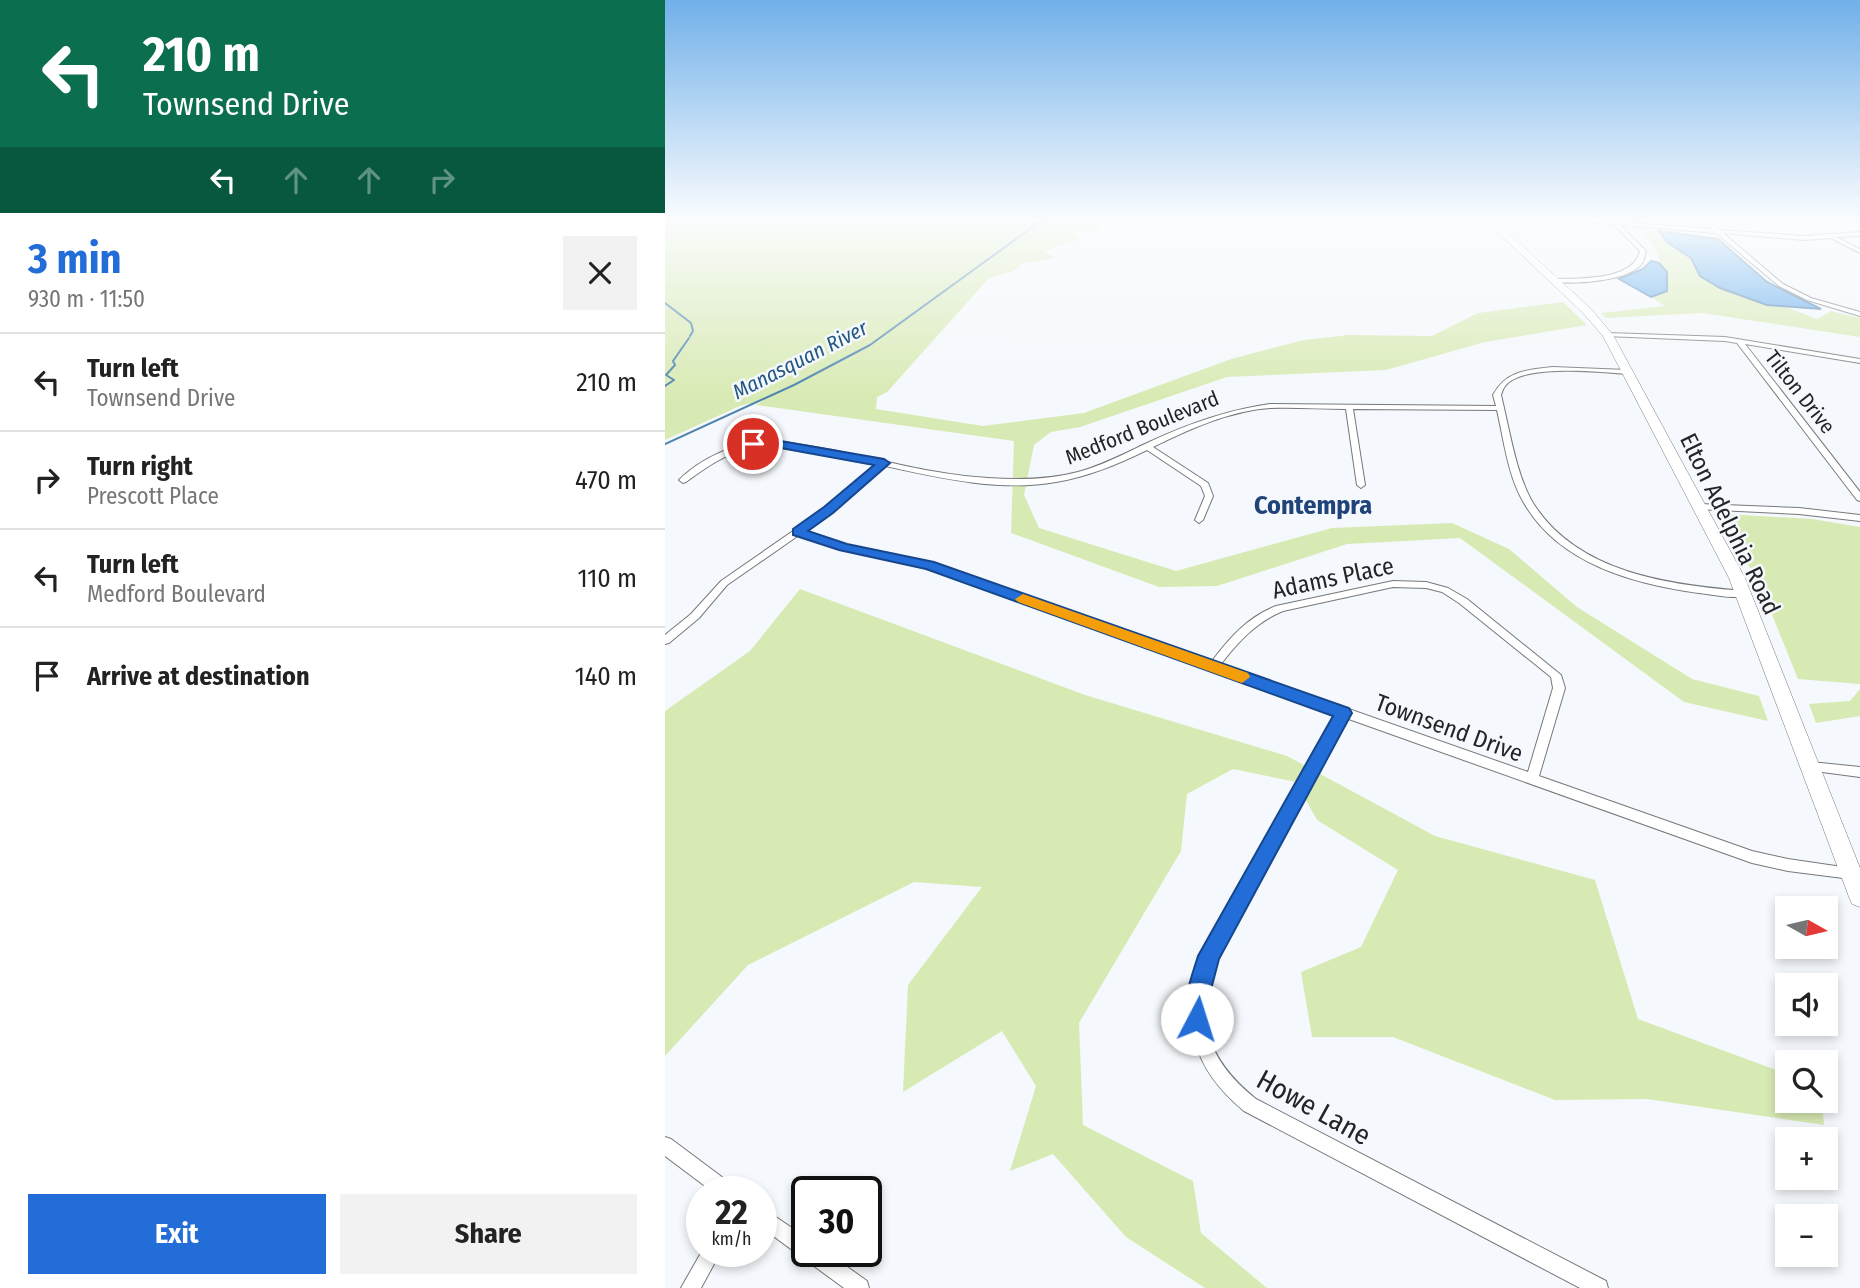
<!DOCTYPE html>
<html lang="en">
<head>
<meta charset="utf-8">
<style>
	body { margin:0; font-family:"Fira Sans Condensed",sans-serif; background:#f2f2f2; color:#222; height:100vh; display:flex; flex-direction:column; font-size:26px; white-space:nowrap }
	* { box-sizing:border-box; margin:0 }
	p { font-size:23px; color:#767676 }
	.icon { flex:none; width:38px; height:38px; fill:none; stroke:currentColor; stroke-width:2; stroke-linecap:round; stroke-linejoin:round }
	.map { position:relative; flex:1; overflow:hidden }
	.sheet { display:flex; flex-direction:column; background:#fff; width:665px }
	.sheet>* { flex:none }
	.guide { background:#0b6e4f; color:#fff; overflow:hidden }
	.needle { width:46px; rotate:98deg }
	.buttons { position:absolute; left:1110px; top:896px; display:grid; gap:14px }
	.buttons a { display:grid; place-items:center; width:63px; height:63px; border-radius:0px; background:#fff; box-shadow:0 4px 10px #0003; font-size:35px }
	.speed { position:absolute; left:21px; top:1176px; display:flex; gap:14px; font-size:35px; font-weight:700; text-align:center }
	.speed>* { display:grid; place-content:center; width:91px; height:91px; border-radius:50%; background:#fff; box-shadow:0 4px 10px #0003; line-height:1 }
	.speed small { font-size:18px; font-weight:400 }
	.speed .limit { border:4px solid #111; border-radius:10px; background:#fff; color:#111 }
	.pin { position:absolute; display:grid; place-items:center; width:60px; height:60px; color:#fff; margin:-30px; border:4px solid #fff; border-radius:50%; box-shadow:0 2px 7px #0007 }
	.me { position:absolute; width:77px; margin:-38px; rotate:5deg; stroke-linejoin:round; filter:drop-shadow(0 0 5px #0008) }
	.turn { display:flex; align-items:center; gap:24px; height:147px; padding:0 28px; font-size:32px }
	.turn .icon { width:91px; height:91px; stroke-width:2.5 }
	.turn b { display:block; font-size:49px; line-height:60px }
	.lanes { display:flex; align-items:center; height:66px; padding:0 28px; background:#0003; justify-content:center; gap:35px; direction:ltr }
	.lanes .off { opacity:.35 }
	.round { display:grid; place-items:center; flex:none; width:74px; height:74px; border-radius:0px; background:#f2f2f2 }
	.head { display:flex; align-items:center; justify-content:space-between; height:119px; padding:0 28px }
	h1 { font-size:42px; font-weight:700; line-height:52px; color:#226dd8 }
	.button { display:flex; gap:14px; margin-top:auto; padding:14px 28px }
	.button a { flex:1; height:80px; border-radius:0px; background:#226dd8; color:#fff; font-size:28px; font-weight:700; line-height:80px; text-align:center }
	.button a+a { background:#f2f2f2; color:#222 }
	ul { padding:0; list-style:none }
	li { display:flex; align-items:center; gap:21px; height:98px; padding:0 28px; border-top:2px solid #e0e0e0 }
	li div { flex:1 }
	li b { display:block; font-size:26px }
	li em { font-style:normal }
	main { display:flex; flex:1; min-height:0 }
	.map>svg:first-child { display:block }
	.green { fill:#d8eab3 }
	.water { fill:#60abea; stroke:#4e82af; stroke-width:2 }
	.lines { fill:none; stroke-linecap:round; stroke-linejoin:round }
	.stream { stroke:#4e82af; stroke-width:2 }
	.street-casing { stroke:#76787b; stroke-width:2 }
	.primary-casing { stroke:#76787b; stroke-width:1 }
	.street { fill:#fff; fill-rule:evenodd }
	.primary { fill:#fff; fill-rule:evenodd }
	.route { fill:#226dd8; stroke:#16478c; stroke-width:2 }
	.slow { fill:#f59e0b }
	.labels { text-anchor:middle; stroke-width:5; stroke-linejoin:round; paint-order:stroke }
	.far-water-label { font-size:21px; font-style:italic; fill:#225782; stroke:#f5f8fc }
	.far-street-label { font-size:21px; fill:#232425; stroke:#f5f8fc }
	.street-label { font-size:24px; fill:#232425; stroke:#f5f8fc }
	.neighbourhood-label { font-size:26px; font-weight:bold; fill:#20447a; stroke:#f5f8fc }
	.near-street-label { font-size:28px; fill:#232425; stroke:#f5f8fc }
</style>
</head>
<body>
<main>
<section class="sheet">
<div class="guide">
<div class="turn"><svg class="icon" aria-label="left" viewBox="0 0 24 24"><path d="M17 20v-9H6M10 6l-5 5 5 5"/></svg><div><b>210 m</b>Townsend Drive</div></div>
<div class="lanes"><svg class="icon" aria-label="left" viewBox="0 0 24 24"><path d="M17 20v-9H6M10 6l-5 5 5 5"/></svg><svg class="icon off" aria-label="ahead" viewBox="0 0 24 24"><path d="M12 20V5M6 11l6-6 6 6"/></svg><svg class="icon off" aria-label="ahead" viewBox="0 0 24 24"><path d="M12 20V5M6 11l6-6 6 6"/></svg><svg class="icon off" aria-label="right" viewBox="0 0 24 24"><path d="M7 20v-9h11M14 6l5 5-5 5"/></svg></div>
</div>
<div class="head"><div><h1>3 min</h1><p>930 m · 11:50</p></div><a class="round"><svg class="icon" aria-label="close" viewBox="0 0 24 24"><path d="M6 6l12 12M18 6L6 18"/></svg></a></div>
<ul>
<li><svg class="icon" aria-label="left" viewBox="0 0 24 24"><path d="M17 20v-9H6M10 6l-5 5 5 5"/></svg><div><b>Turn left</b><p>Townsend Drive</p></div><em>210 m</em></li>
<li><svg class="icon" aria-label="right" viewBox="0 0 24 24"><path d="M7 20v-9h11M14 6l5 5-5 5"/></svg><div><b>Turn right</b><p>Prescott Place</p></div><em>470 m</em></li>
<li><svg class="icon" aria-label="left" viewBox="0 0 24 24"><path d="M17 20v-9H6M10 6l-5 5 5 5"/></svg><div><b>Turn left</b><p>Medford Boulevard</p></div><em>110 m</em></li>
<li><svg class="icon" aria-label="arrive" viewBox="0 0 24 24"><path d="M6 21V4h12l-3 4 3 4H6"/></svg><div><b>Arrive at destination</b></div><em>140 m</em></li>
</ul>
<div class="button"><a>Exit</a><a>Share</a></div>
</section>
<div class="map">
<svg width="1195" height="1288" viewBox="0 0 1195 1288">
	<rect width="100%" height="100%" fill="#f5f8fc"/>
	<g class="green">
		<path d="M0,218h542l7,5 -115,-1 1,6 -9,4h-17l5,7 -35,12 12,7 -35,6 -7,7 -25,7 -102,114 -10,5 -1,12 107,17 101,-13 147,-54 73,-19 44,-5 84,1 46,-23 85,-11 24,23 -102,17 -99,28 -159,7 -147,50 -29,5 -17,13 -10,50 15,33 137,43 156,-43 120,-5 57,26 68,58 115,72 67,17 9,25 -84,-19 -224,-164 -113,6 -130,42 -58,1 -148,-54 3,-92 -258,-36 8,-5 -24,6 -75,34z"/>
		<path d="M955,218h19l11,12 9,1 9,11 24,16 8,18 20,12 47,17 17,1 33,13 14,-8 29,7v19l-158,-24 -96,5 -5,-5 64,-7 -14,-9 16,-6v-19c-8,-10 -7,-11 -11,-21 -2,-10 -12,-16 -16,-26l-17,-3z"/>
		<path d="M1060,514l87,5 48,8v157l-62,-5 -38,-94 -39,-66z"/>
		<path d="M135,589l285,106 202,61 148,80 160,44 43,139 149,55v27h35l2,24 -177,-26 -92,1 -162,-63h-81l-11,-65 60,-25 37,-77 -81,-50 -21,-38 -63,-13 -46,25 -6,57 -102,172 4,102 110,56 8,52 66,55h-62l-79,-51 -73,-83 -43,17 26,-85 -34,-55 -99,61 5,-107 74,-98 -68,-5 -166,83 -83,91v-345l85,-60z"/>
		<path d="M1195,689v27l-44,7 -7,-19 41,-3z"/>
	</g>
	<g class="water">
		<path d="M994,231l59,8 49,43 54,27 -54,-4 -47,-17 -20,-12 -9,-18 -24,-16z"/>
		<path d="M986,261l8,2 8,9v19l-16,6 -32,-18 24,-10z"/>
	</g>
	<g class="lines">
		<g class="stream">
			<path d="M0,303l26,20 2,8 -3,5"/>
			<path d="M0,386l9,-6 -8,-5 9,-10 -2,-4 16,-23"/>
			<path d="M0,444l129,-59 76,-40 175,-127"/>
		</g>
		<g class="street-casing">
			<g id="street">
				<path d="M881,218h18l148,11 -13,-11h6l14,12 85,6 56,-4v4l-24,1 24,12v4l-29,-15 -27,2 -81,-7 60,51 28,14 49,14v4l-53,-16 -28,-14 -63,-53 -96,-8 26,26c-1,2 -2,9 -3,11 -12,20 -69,22 -90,20v-2l2,-1c25,-1 78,2 85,-28l-24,-24 1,-2z"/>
				<path d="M943,333l117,4 135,22v4l-115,-19 115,148v9l-3,-1 -120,-157 -12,-2 -119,-5v-2z"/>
				<path d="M888,367l74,3 3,2 -3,2c-27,-2 -103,-10 -121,11 -3,3 -4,7 -5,10 8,32 15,80 32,108 44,70 136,82 211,88l5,3 -2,2c-15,3 -32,-1 -48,-3 -65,-9 -140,-29 -175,-90 -16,-27 -20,-62 -27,-93l-144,-1 12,76 -4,3 -4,-3 -11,-76c-25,0 -51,-2 -76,-1 -41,3 -80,21 -117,39l55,36 5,13 -10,24 -4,3 -4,-3 10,-24 -4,-10 -54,-36c-29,14 -59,27 -91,32 -56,10 -116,-4 -171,-16l-60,51 -20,14 41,14 86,18 280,98c18,-24 36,-44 64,-55l117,-25 33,1 22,6 19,11 94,76 4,13 -26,88 213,75 36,8 68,10 2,4 -2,4 -5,2 -63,-8 -36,-8 -406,-145 -130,240c-19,63 -12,99 40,141l350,182 2,7h-28l-336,-177c-54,-45 -62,-89 -42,-155l135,-242 -410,-147 -83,-17 -45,-15 -72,50 -28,33 -30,25 -4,1v-9l26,-21 30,-33 98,-68 58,-48c-35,-8 -95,-26 -129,-17 -23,6 -43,20 -62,34l-3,1 -4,-3c21,-21 55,-37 85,-39 20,-1 43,5 63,8 53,10 106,26 161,29 30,2 60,2 90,-6 23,-6 46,-18 67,-28 40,-19 81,-34 125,-40l226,2 -3,-11c13,-25 35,-25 60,-28zM728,587l33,1 16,4 17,11 92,74 2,11 -25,84 -307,-108c17,-22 35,-42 62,-53z"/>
				<path d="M1035,504l99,4 61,7v6l-61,-7 -102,-5v-4z"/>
				<path d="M1146,762l49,5v10l-53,-7 -2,-3 2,-3z"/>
				<path d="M0,1137l6,2 63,47 3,6h-24l-48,-36z"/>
				<path d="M96,1207l46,31v13h18l42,30 2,7h-25l-83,-61z"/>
				<path d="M37,1251h19l-20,37h-20z"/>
			</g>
		</g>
		<g class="primary-casing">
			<path id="primary" d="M818,218h9l99,91 22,26 132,243 115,290v39l-8,-3 -3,-7 -120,-319 -126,-242 -20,-23z"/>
		</g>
		<use href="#street" class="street"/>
		<use href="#primary" class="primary"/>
	</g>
	<linearGradient id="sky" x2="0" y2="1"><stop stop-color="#71b0e9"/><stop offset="0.55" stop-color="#fafcfe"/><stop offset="1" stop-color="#fafcfe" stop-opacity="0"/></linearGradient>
	<rect width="1195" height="398" fill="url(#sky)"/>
	<path class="route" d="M88,440h22l109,19 6,4 -57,50 -25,18 39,13 87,18 415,146 3,5 -133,246 -10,38v22l-3,8 -9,4 -8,-4c-9,-22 2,-48 9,-71l135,-240 -407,-147 -87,-19 -46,-15v-6l31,-22 50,-42 -99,-18h-26v-6z"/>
	<path class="slow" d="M358,594l225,79 2,4 -8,6 -6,-2 -218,-79 -3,-3z"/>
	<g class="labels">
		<g class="far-water-label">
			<text transform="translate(135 360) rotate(-27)" y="7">Manasquan River</text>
		</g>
		<g class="far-street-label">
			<text transform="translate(1135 392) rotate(52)" y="7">Tilton Drive</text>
			<text transform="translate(477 428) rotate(-22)" y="7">Medford Boulevard</text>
		</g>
		<g class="street-label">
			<text transform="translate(1065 524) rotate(64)" y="8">Elton Adelphia Road</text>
			<text transform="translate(668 578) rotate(-12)" y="8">Adams Place</text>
			<text transform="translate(784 728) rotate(20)" y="8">Townsend Drive</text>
		</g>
		<g class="neighbourhood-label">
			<text x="648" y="514">Contempra</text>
		</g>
		<g class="near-street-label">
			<text transform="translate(649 1107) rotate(29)" y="10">Howe Lane</text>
		</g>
	</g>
</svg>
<div class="buttons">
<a><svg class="needle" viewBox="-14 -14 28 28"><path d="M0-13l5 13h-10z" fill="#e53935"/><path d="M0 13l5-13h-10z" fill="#767676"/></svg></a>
<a><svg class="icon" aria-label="sound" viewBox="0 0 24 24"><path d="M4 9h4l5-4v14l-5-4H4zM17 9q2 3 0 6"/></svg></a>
<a><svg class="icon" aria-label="search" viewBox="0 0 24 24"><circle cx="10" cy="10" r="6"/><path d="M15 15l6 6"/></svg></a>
<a>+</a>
<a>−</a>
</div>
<div class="speed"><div>22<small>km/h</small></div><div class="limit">30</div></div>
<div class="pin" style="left:88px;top:444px;background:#d93025"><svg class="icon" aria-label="arrive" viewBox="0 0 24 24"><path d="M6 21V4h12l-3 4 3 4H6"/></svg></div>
<svg class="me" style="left:532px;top:1019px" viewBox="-20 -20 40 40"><circle r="19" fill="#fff"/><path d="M0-13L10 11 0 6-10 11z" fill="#226dd8"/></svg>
</div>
</main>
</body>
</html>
